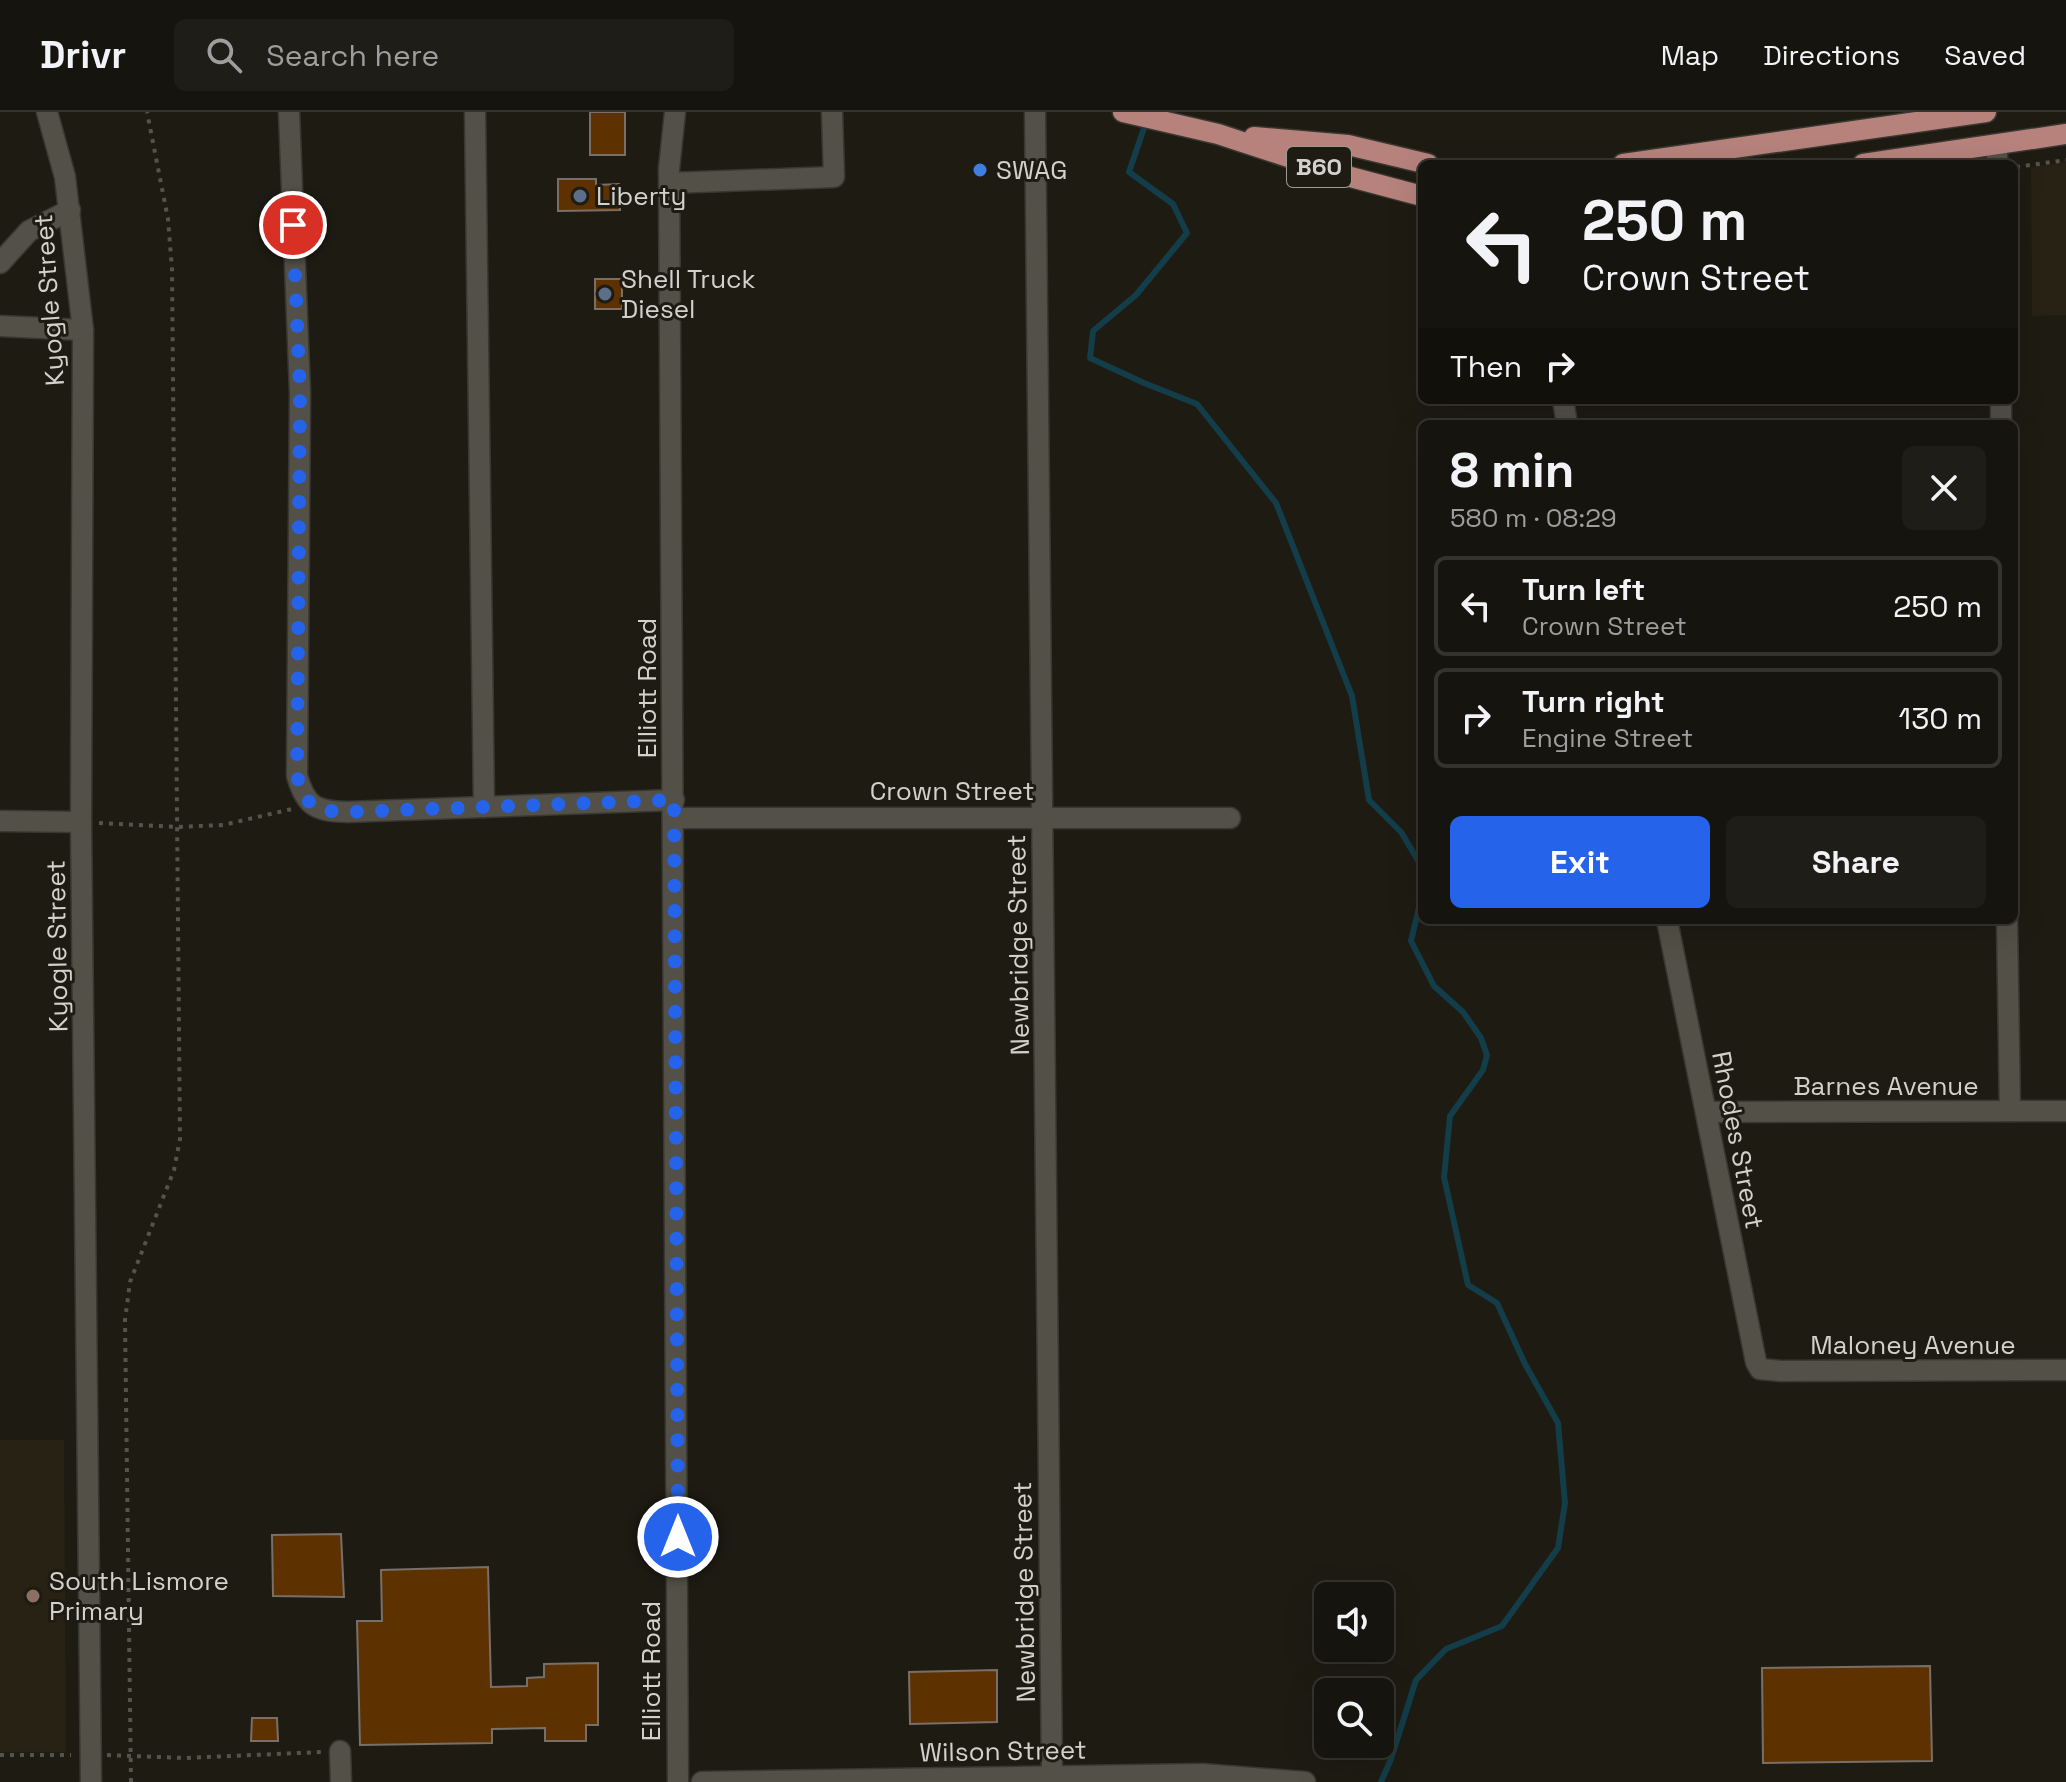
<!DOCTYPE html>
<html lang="en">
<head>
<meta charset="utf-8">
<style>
	body { margin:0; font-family:"Space Grotesk",sans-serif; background:#1f1d17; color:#f1f3f6; height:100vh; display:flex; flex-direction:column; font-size:30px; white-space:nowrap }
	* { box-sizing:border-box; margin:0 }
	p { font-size:26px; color:#9e9e9e }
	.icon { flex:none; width:44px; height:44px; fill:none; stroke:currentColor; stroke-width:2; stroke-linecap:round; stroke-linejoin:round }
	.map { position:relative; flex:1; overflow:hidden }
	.sheet { position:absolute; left:1418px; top:308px; width:600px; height:504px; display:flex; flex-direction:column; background:#16140e; border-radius:12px; box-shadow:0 8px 32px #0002,0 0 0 2px #35332e }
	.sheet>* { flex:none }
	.top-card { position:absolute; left:1418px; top:48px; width:600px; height:244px; border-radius:12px; box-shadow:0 8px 32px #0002,0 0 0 2px #35332e; background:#16140e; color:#f1f3f6; overflow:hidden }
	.buttons { position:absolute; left:1314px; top:1470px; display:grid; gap:16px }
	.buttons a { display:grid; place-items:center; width:80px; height:80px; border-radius:12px; background:#16140e; box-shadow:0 8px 32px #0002,0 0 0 2px #35332e; font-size:40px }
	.pin { position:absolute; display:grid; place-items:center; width:68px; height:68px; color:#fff; margin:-34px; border:4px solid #fff; border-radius:50%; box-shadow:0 2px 8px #0007 }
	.me { position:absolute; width:88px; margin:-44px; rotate:0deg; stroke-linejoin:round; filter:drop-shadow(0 0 6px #0008) }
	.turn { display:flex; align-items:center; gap:28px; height:168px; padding:0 32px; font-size:36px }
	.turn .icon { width:104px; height:104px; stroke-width:2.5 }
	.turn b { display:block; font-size:56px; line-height:68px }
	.then { display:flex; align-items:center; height:76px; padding:0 32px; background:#0003; gap:16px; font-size:30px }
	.round { display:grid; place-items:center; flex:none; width:84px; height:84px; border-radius:12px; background:#1f1d17 }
	.overview { display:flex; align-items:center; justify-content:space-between; height:136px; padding:0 32px }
	h1 { font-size:48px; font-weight:800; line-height:60px }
	.cta { display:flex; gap:16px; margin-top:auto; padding:16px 32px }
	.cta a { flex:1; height:92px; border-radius:12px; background:#2563eb; color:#fff; font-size:32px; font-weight:800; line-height:92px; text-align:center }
	.cta a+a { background:#1f1d17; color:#f1f3f6 }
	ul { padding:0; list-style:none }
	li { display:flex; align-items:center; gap:24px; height:100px; margin:0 16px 12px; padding:0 16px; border:4px solid #35332e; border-radius:12px }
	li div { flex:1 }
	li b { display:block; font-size:30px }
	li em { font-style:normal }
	header { display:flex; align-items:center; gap:48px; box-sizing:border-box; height:112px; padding:0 40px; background:#16140e; border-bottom:2px solid #35332e }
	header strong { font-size:38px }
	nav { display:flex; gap:44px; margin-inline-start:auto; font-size:28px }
	.search { width:560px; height:72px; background:#1f1d17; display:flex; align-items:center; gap:20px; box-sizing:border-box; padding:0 28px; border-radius:12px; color:#9e9e9e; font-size:30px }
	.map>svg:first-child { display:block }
	.built { fill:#272214 }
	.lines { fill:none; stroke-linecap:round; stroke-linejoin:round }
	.stream { stroke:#123d49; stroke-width:6 }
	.building { fill:#5d3200; stroke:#786f69; stroke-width:2 }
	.minor-casing { stroke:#393732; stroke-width:23 }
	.major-casing { stroke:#393732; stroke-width:23 }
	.path { stroke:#56534c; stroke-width:4; stroke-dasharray:4 6; stroke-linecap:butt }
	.minor { stroke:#535047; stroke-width:20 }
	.major { stroke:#b7827c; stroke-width:20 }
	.route { stroke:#2563eb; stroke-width:14; stroke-dasharray:0 25.2 }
	.shop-dot { fill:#3f7fe0; stroke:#1e1b13; stroke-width:3 }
	.service-dot { fill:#5c6f8a; stroke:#1e1b13; stroke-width:3 }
	.education-dot { fill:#8d6e63; stroke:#1e1b13; stroke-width:3 }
	.labels { text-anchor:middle; stroke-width:6; stroke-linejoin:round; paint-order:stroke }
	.shield { fill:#1e1b13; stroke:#9d9a94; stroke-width:2 }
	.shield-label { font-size:24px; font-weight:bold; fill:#d3d1cc }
	.poi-label { font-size:26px; fill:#d3d1cc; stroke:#1e1b13; text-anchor:start }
	.street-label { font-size:26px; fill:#d3d1cc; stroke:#1e1b13 }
</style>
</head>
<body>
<header>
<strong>Drivr</strong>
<div class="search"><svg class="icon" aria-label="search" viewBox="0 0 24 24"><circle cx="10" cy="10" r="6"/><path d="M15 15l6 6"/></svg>Search here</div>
<nav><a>Map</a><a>Directions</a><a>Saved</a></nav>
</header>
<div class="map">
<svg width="2066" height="1670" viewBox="0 0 2066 1670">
	<rect width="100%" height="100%" fill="#1e1b13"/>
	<g class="built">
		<path d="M2066,50v153l-34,1 -1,-149z"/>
		<path d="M0,1328h64l2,312h-66z"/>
	</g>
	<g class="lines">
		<g class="stream">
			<path d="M1146,10l-17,50 44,32 14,29 -51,62 -43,36 -3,27 54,25 53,21 79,99 76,193 17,104 32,32 21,35"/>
			<path d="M1381,1670l10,-23 25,-79 30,-31 56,-23 56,-78 7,-45 -7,-80 -33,-59 -28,-61 -29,-18 -24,-108 6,-61 33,-46 4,-15 -6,-17 -18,-26 -29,-26 -23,-45 11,-46"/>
		</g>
	</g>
	<g class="building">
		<rect x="590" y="0" width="35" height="43"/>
		<path d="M558,67h38v6l23,-1 1,26 -62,1z"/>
		<rect x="595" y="167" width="27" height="30"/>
		<path d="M341,1422l3,63 -71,-1 -1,-61z"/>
		<path d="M488,1455l3,120 36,-1v-8l17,-1v-13l54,-1v62h-12v16h-41v-13l-53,1v14l-132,2 -3,-124h25l-1,-51z"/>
		<path d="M1930,1554l2,95 -169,2 -1,-95z"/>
		<path d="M997,1558v52l-87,2 -1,-52z"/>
		<path d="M252,1606h25l1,23h-27z"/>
	</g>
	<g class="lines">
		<g class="minor-casing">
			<g id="minor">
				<path d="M47,0l18,65 18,153 -2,492 10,960"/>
				<path d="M289,0l11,281 -3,383c9,31 19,35 50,36l327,-12"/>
				<path d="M475,0l9,695"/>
				<path d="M675,0l-6,57 9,1613"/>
				<path d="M1035,0l17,1665"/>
				<path d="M1997,33v19"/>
				<path d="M670,71l164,-6 -2,-65"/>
				<path d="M0,151l29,-32 41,-21"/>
				<path d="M0,214l83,4"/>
				<path d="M1563,288l4,24"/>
				<path d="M2001,288v24"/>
				<path d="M674,706h556"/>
				<path d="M0,709l81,1"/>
				<path d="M1667,808l89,442 4,7 21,2 285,-1"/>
				<path d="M2007,808l3,191"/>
				<path d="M1706,1000l360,-1"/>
				<path d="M340,1639l1,31"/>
				<path d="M702,1670l500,-8 103,8"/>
			</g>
		</g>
		<g class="major-casing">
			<g id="major">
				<path d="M1123,0l95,22 125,41 79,21"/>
				<path d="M1254,25l94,8 80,19"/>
				<path d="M1623,52l363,-52"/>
				<path d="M1863,52l203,-30"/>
			</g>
		</g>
		<g class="path">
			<path d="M2016,55l50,-7"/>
			<path d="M99,711l78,4 46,-2 69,-16"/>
			<path d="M0,1643h71"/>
			<path d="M107,1643l78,3 137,-6"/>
			<path d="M131,1670l-6,-462 5,-38 44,-112 6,-31 -8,-870 -4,-50 -21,-107"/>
		</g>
		<use href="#minor" class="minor"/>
		<use href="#major" class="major"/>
	</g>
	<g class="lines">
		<path class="route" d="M293,113l7,168 -3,383c9,32 19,35 50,36l327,-12 4,737"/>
	</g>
	<circle class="shop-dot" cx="980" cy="58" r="8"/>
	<g class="service-dot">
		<circle cx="580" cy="84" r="8"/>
		<circle cx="605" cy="182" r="8"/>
	</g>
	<circle class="education-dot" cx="33" cy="1484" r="8"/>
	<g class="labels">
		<rect class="shield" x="1287" y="35" width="64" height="40" rx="6"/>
		<g class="shield-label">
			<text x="1319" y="63">B60</text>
		</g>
		<g class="poi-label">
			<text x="996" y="67">SWAG</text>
			<text x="596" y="93">Liberty</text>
			<text x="621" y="176">Shell Truck<tspan x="621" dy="30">Diesel</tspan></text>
			<text x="49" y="1478">South Lismore<tspan x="49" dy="30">Primary</tspan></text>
		</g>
		<g class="street-label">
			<text transform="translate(49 188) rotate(-94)" y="9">Kyogle Street</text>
			<text transform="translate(647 576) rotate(-90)" y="9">Elliott Road</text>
			<text x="952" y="688">Crown Street</text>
			<text transform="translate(1018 833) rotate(-91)" y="9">Newbridge Street</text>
			<text transform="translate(57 834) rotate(-91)" y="9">Kyogle Street</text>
			<text x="1886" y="983">Barnes Avenue</text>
			<text transform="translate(1738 1028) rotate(79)" y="9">Rhodes Street</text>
			<text x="1913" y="1242">Maloney Avenue</text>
			<text transform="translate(1024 1480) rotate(-91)" y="9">Newbridge Street</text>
			<text transform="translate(651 1559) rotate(-90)" y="9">Elliott Road</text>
			<text transform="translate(1003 1639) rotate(-1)" y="9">Wilson Street</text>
		</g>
	</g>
</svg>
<div class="buttons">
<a><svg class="icon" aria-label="sound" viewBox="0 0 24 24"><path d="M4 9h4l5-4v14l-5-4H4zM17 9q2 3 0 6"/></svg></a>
<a><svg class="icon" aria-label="search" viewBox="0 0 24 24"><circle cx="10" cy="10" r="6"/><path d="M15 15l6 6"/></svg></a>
</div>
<div class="pin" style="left:293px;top:113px;background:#d93025"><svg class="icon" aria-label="arrive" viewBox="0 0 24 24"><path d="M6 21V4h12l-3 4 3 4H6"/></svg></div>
<svg class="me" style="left:678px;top:1425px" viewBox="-20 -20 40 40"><circle r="17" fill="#2563eb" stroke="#fff" stroke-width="3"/><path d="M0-11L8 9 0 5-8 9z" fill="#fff"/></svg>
<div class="top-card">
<div class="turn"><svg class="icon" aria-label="left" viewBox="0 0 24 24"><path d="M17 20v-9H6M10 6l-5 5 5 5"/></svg><div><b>250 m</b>Crown Street</div></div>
<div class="then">Then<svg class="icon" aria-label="right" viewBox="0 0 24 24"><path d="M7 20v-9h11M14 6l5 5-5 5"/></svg></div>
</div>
<section class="sheet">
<div class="overview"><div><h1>8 min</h1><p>580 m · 08:29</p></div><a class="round"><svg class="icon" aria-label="close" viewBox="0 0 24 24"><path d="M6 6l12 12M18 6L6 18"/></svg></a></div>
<ul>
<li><svg class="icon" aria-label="left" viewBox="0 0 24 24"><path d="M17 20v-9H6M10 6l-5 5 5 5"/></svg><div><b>Turn left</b><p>Crown Street</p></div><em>250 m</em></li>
<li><svg class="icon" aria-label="right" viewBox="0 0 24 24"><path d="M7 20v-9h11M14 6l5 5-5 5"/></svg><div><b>Turn right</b><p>Engine Street</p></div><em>130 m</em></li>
</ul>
<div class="cta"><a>Exit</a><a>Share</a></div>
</section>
</div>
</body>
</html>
